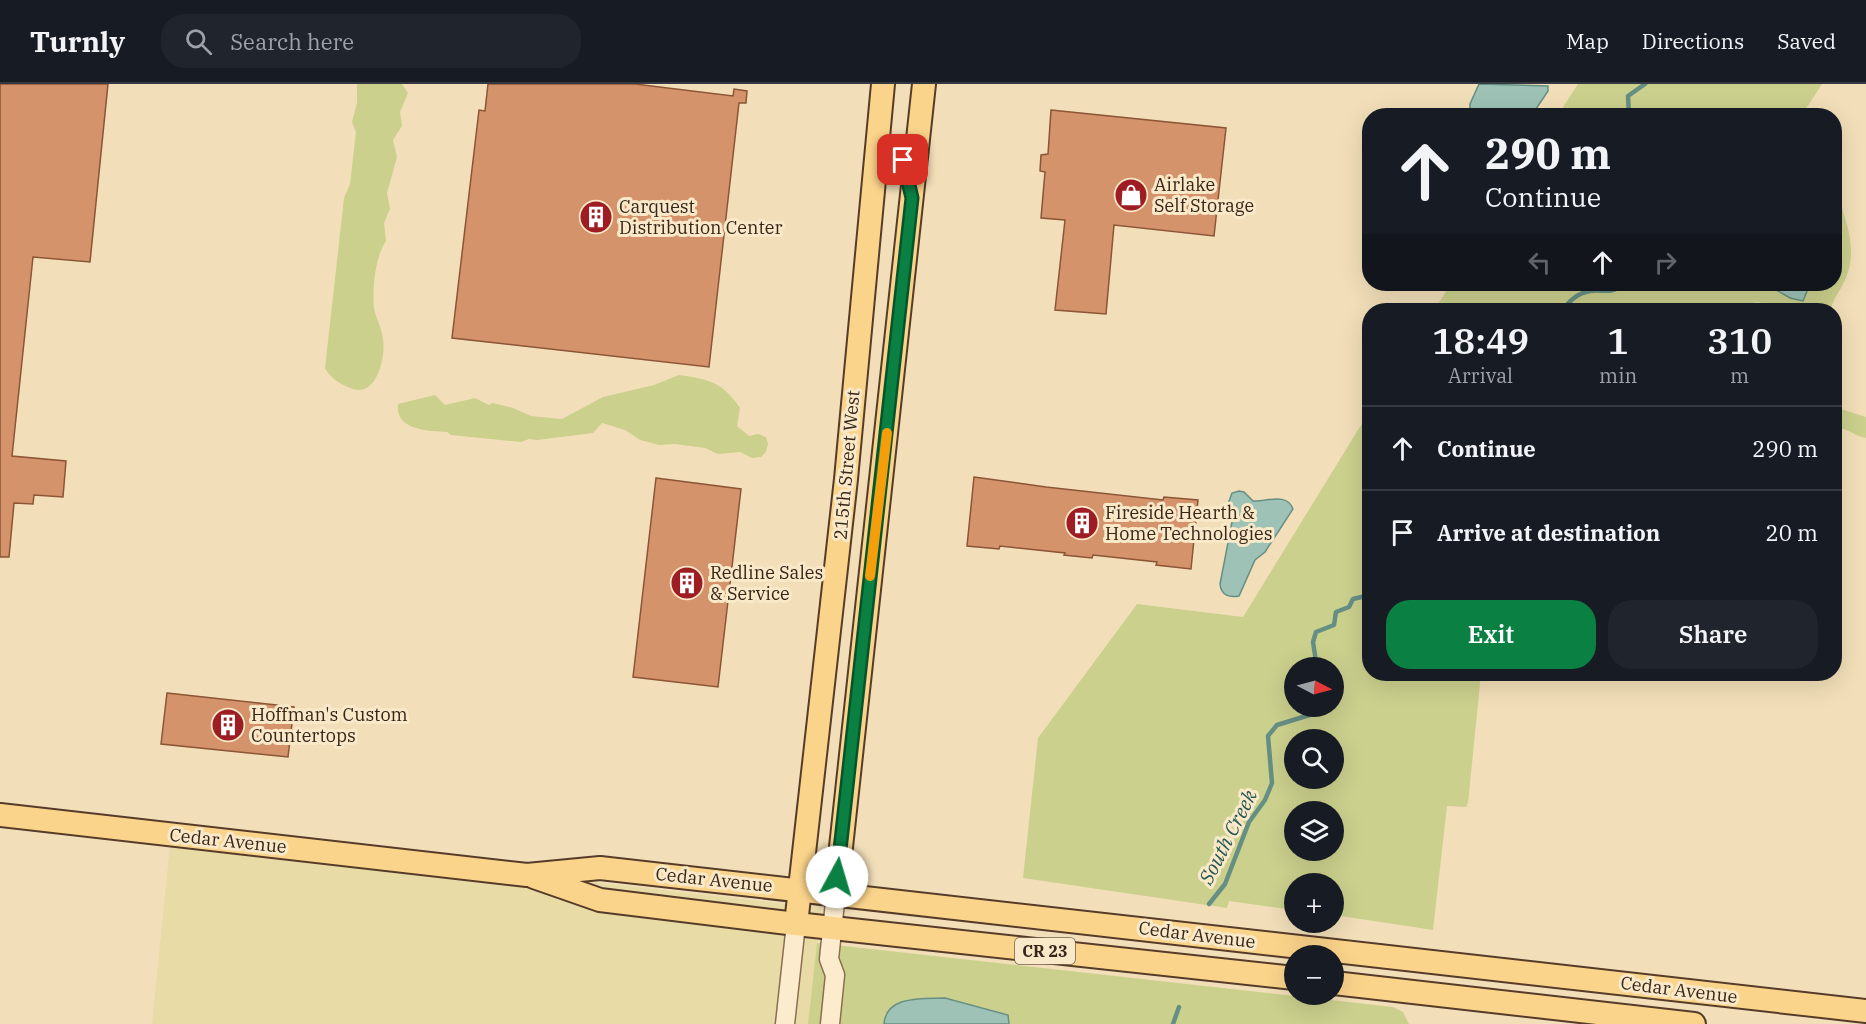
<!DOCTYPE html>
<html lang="en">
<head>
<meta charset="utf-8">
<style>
	body { margin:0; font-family:"IBM Plex Serif",serif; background:#20242c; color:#f1f3f6; height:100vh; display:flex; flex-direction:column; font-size:22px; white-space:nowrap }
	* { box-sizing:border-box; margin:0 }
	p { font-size:20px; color:#9ea1a6 }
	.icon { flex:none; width:33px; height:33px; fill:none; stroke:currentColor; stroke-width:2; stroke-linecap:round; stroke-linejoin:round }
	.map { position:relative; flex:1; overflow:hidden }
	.details { position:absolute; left:1362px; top:219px; width:480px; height:378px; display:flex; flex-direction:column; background:#171b24; border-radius:24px; box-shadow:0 6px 24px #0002 }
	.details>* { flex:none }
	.top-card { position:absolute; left:1362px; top:24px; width:480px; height:183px; border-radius:24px; box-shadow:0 6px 24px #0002; background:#171b24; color:#f1f3f6; overflow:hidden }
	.needle { width:39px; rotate:96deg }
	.buttons { position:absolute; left:1284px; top:573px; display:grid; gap:12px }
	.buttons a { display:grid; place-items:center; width:60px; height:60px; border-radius:50%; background:#171b24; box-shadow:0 6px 24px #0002; font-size:30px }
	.pin { position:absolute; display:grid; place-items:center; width:51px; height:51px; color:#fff; margin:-26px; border-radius:12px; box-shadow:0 3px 9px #0006 }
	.me { position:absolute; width:66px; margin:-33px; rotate:6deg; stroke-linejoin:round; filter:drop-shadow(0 0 4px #0008) }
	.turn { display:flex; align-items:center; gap:21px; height:126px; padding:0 24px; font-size:27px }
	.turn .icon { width:78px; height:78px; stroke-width:2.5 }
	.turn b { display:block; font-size:42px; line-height:51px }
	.lanes { display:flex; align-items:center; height:57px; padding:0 24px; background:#0003; justify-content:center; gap:30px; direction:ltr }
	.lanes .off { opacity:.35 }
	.eta { display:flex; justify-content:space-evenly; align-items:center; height:102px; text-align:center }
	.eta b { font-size:36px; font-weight:600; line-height:42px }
	.button { display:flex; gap:12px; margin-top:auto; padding:12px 24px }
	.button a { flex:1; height:69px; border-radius:24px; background:#0b8043; color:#fff; font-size:24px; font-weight:600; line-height:69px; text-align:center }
	.button a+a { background:#20242c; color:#f1f3f6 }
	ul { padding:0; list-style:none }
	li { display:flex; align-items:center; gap:18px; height:84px; padding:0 24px; border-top:2px solid #363941 }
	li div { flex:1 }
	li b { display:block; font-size:22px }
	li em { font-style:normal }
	header { display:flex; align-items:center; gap:36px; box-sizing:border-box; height:84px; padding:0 30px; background:#171b24; border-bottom:2px solid #363941 }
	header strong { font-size:28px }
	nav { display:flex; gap:33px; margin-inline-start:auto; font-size:21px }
	.search { width:420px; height:54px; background:#20242c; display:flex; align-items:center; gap:15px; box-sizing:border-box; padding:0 21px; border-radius:24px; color:#9ea1a6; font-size:22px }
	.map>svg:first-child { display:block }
	.farmland { fill:#e8dba6 }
	.green { fill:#cbd08d; fill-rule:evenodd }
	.water { fill:#9ec2b6; stroke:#668f83; stroke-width:1.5 }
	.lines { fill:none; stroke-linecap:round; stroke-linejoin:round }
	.stream { stroke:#668f83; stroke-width:4.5 }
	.building { fill:#d4936b; stroke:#8b5536; stroke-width:1.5 }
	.minor-casing { stroke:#8a6e52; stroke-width:21 }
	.major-casing { stroke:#563c28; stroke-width:26 }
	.minor { stroke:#fceccd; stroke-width:18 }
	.major { stroke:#fbd48b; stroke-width:22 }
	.route-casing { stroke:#07532c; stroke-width:15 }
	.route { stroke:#0b8043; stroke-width:10 }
	.slow { stroke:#f59e0b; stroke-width:10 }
	.labels { text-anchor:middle; stroke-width:6; stroke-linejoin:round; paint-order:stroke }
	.shield { fill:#f9e9c9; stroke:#71604e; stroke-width:1.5 }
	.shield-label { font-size:16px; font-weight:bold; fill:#372619 }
	.poi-label { font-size:18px; fill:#372619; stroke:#f9e9c9; text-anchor:start }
	.street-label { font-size:18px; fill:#372619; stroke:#f9e9c9 }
	.water-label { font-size:20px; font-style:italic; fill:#275853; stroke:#f9e9c9 }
</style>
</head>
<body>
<header>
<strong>Turnly</strong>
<div class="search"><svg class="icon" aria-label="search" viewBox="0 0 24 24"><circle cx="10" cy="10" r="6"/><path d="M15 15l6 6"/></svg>Search here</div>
<nav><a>Map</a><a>Directions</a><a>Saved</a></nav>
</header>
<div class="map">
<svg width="1866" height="940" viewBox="0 0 1866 940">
	<rect width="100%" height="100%" fill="#f2dfb9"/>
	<path class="farmland" d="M171,751l650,73 -13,116h-656z"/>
	<g class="green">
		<path d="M357,0h45l6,9 -8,19 2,14 -9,14 4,17 -10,36 3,16 -6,14 2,18c-11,16 -14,48 -12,67 2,11 8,20 9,31 3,17 -6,58 -30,50 -13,-5 -21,-9 -28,-21l19,-170 6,-14 6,-52 -4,-10 5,-19z"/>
		<path d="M1578,0h244l-20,31h-244z"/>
		<path d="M1835,99c6,30 23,57 13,89 -4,14 -14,25 -18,38h-49l-12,-6 -13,-2 -11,8h-311l17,-26h315l24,14 13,3 7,-17h24z"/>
		<path d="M679,291c29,4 44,7 61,33l-3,18 12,10 9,-2 8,3 2,7 -2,8 -5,5 -9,1 -12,-6 -22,2 -13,-6 -30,-4 -16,1 -19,-5 -15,-10 -23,-7 -9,10 -56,7 -8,-1 -8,3 -70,-7 -4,-3c-20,-1 -52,-2 -49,-28l37,-9 10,10 30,-7 14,7 4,-2 20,5 18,8 31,3 41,-22 51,-12z"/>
		<path d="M1834,323l32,10v21c-12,-2 -19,-11 -31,-10z"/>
		<path d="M1369,328l1,262h111l-13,129 -2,4 -19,-1 -14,124 -99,-15v-31h-40v26l-65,-9 -2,7 -204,-30 15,-140 88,-119 11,-15 106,13zM1294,584h40v38h-40zM1294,656h40v38h-40zM1294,728h40v38h-40z"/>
		<path d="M817,859l576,64 10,5 6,12h-400l-2,-9 -62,-17 -33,1 -27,18 -1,7h-76z"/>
	</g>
	<g class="water">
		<path d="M1479,0l69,2v5l-16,24h-62v-11z"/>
		<path d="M1766,200h44l-7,17 -13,-3z"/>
		<path d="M1239,407l5,1 9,9c13,1 34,-9 40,8l-28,43 -10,8 -16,36c-10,2 -18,-1 -19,-12l12,-62 -4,-18 4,-11z"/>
		<path d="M945,914l63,17 1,9h-125c2,-29 39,-25 61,-26z"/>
	</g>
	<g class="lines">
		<g class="stream">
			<path d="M1629,32l-1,-20 17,-12"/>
			<path d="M1562,226c7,-8 15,-17 28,-19 12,-2 23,4 32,-7"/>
			<path d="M1317,584l-4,-26 3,-10 18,-7 2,-13 13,-5 4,-8 17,-4"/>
			<path d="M1209,820l16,-20 24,-62 16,-22 7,-17 -4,-47 9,-11 39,-12 4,-7"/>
			<path d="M1173,940l6,-17"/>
		</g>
	</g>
	<g class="building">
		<path d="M0,0h108l-18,178 -57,-5 -21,199 54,5 -3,36 -29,-2 -1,9 -19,-1 -5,54h-9z"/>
		<path d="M488,0h147l98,12 1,-7 13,2 -1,12h-7l-30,264 -257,-29 27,-228 6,1z"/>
		<path d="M1051,26l175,18 -12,108 -100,-11 -8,89 -51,-4 10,-90 -24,-2 4,-46 -5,-1 1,-16 7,-1z"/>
		<path d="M974,393l72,10 117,13 1,-3 34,3 -7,69 -35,-4 1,-3 -64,-7 -1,3 -28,-3 1,-2 -65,-7 -1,3 -32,-3z"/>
		<path d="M656,394l85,11 -23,198 -85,-10z"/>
		<path d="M167,609l127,14 -6,50 -127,-13z"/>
	</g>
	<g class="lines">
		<g class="minor-casing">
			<g id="minor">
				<path d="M785,940l11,-100"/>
				<path d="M830,940l5,-49 -6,-16 7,-66"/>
			</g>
		</g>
		<g class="major-casing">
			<g id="major">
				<path d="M0,731l527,60 73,-7 1266,143"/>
				<path d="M534,793l66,23 196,24 498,54"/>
				<path d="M836,809l88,-809"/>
				<path d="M796,840l50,-445 37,-395"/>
				<path d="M1334,899l360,41"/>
			</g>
		</g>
		<use href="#minor" class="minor"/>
		<use href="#major" class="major"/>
	</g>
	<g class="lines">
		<g class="route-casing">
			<path id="route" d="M837,793l75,-679 -9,-38"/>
		</g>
		<use href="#route" class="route"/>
		<path class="slow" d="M870,492l17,-143"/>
	</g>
	<defs>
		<g id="shop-disc" transform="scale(1.725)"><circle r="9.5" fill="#9e1d22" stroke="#f9e9c9"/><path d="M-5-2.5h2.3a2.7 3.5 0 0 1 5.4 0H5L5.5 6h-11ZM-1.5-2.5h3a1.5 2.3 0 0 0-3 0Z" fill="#fff"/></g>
		<g id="building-disc" transform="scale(1.725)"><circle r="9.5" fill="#9e1d22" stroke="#f9e9c9"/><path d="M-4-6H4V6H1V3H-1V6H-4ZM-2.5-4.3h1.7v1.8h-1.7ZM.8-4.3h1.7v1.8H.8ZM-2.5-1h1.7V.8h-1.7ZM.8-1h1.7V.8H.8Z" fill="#fff"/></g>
	</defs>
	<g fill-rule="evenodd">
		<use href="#shop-disc" x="1131" y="111"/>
		<use href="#building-disc" x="596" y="133"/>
		<use href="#building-disc" x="1082" y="439"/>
		<use href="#building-disc" x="687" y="499"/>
		<use href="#building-disc" x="228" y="641"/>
	</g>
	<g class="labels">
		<rect class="shield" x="1015" y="854" width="60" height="26" rx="4.5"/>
		<g class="shield-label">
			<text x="1045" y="873">CR 23</text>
		</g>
		<g class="poi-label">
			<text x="1154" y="107">Airlake<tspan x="1154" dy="21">Self Storage</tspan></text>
			<text x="619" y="129">Carquest<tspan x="619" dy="21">Distribution Center</tspan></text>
			<text x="1105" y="435">Fireside Hearth &amp;<tspan x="1105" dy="21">Home Technologies</tspan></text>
			<text x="710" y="495">Redline Sales<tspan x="710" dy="21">&amp; Service</tspan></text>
			<text x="251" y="637">Hoffman's Custom<tspan x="251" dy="21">Countertops</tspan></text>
		</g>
		<g class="street-label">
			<text transform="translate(847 381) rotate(-85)" y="6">215th Street West</text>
			<text transform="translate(228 757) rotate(6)" y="6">Cedar Avenue</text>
			<text transform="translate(714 796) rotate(6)" y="6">Cedar Avenue</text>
			<text transform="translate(1197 851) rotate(7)" y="6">Cedar Avenue</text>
			<text transform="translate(1679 906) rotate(7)" y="6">Cedar Avenue</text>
		</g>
		<g class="water-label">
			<text transform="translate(1228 753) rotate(-63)" y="7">South Creek</text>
		</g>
	</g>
</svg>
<div class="buttons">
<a><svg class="needle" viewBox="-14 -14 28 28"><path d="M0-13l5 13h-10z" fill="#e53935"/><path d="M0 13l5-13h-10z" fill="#9ea1a6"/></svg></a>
<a><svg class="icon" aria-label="search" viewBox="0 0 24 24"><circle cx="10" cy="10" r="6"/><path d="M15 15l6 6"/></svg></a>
<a><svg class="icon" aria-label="layers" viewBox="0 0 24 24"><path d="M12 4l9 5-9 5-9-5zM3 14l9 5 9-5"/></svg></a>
<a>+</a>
<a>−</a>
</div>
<div class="pin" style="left:903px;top:76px;background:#d93025"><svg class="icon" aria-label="arrive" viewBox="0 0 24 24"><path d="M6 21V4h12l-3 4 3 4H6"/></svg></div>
<svg class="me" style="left:837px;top:793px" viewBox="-20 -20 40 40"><circle r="19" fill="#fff"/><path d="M0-13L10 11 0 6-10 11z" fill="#0b8043"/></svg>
<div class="top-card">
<div class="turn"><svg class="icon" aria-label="ahead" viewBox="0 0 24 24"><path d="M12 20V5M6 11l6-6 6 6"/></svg><div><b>290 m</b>Continue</div></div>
<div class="lanes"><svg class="icon off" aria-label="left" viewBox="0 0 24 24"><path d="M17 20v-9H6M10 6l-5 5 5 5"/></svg><svg class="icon" aria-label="ahead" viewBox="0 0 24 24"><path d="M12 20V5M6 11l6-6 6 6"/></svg><svg class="icon off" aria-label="right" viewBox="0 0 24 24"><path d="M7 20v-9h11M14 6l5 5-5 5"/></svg></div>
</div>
<section class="details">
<div class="eta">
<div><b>18:49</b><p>Arrival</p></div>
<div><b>1</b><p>min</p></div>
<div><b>310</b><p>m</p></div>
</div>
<ul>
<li><svg class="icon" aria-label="ahead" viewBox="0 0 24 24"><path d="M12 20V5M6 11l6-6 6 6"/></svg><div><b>Continue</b></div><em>290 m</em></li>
<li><svg class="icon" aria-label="arrive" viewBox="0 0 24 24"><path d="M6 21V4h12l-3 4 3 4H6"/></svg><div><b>Arrive at destination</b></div><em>20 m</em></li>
</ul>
<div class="button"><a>Exit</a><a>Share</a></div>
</section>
</div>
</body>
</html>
